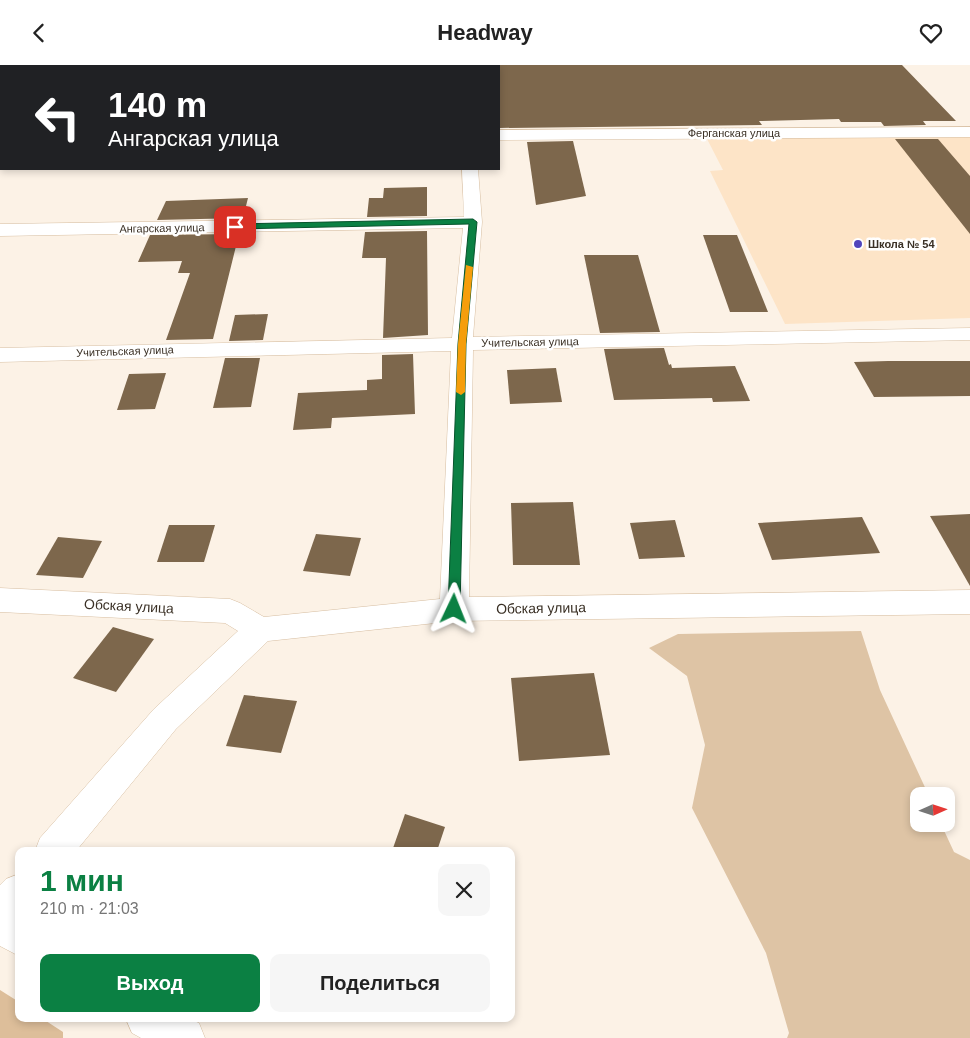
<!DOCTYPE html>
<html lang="ru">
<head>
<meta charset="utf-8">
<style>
	body { margin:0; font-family:Arial,sans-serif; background:#f6f6f6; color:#222; height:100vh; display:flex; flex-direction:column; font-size:19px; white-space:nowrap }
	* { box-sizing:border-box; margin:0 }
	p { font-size:16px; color:#767676 }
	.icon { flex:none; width:28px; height:28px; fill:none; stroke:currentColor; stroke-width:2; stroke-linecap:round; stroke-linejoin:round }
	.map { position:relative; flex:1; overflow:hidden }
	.panel { position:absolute; left:15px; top:782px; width:500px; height:175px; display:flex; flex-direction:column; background:#fff; border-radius:10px; box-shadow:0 2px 8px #0003 }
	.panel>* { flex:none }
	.hud { position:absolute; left:0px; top:0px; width:500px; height:105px; box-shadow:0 2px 8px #0003; background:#202124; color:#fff; overflow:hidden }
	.needle { width:32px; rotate:87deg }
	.buttons { position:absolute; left:910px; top:722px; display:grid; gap:10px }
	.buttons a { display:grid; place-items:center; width:45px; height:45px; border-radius:10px; background:#fff; box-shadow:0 2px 8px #0003; font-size:25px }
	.pin { position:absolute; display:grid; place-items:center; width:42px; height:42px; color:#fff; margin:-21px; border-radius:10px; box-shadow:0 2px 8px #0006 }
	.me { position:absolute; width:55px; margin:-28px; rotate:2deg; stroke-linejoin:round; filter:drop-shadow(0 0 4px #0008) }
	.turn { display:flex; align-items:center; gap:18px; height:105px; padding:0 25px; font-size:22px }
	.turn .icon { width:65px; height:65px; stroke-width:2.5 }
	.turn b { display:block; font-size:35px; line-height:42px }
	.round { display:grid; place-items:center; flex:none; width:52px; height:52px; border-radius:10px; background:#f6f6f6 }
	.headline { display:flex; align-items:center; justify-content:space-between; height:85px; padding:0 25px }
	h1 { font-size:30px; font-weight:600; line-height:38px; color:#0b8043 }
	.button { display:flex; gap:10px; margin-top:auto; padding:10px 25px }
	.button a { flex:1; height:58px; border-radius:10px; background:#0b8043; color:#fff; font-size:20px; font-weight:600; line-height:58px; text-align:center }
	.button a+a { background:#f6f6f6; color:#222 }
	header { display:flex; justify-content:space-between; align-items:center; height:65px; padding:0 25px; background:#fff; font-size:22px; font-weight:600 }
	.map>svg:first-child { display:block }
	.built { fill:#fde4c7 }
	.green { fill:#dec4a5 }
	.forest { fill:#ddbe9a }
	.building { fill:#7d674c }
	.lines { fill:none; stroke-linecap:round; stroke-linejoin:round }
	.minor-casing { stroke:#d7bea1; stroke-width:1 }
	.minor { fill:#fff; fill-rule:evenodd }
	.route { fill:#0b8043; stroke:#07532c }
	.slow { fill:#f59e0b }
	.poi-dot { fill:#5145bc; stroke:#fff; stroke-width:2 }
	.labels { text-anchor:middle; stroke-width:5; stroke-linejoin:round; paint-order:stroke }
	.far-street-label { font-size:11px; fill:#3a3025; stroke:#fff }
	.far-poi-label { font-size:11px; font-weight:bold; fill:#3a3025; stroke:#fff; text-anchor:start }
	.street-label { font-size:14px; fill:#3a3025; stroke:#fff }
</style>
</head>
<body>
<header><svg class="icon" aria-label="back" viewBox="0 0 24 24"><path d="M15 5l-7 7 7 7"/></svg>Headway<svg class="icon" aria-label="heart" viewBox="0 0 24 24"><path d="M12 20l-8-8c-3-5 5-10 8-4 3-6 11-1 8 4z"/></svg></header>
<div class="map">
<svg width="970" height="973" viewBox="0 0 970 973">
	<rect width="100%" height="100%" fill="#fcf2e6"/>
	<path class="built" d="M706,72h264v181l-185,6 -75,-153 13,-1z"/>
	<path class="green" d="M861,566l19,59 49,106h-10v28h22l13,28 16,8v178h-183l2,-5 -23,-80 -74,-145 13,-63 -18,-69 -38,-28 29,-14z"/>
	<path class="forest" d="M0,925l19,12v17h24l20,13v6h-63z"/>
	<g class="building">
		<path d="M499,0h403l54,56h-33l3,4 -42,1 -3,-4h-40l-2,-3 -80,2 3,4 -263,3z"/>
		<path d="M895,74h43l32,37v58z"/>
		<path d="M573,76l13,55 -50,9 -9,-63z"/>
		<path d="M427,122v29l-60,1 2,-19h14l1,-10z"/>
		<path d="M248,133l-5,20 -86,2 9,-19z"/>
		<path d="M427,166l1,104 -45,3 3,-80h-24l3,-26z"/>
		<path d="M239,169l-26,105 -47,1 24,-67h-12l4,-12 -44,1 12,-27z"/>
		<path d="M703,170h34l31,77h-38z"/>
		<path d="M584,190h54l22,77 -60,1z"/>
		<path d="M268,249l-5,26 -34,1 6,-26z"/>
		<path d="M664,283l5,17 2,-1 1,4 63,-2 15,35 -37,1 -1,-4 -98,2 -10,-51z"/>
		<path d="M413,289l2,60 -83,4 -1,10 -38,2 5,-37 69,-3v-10l15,-1v-24z"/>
		<path d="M225,293h35l-9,49 -38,1z"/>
		<path d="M888,296h82v35l-96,1 -20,-35z"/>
		<path d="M556,303l6,34 -52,2 -3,-34z"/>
		<path d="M166,308l-11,36 -38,1 12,-36z"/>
		<path d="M573,437l7,63h-67l-2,-62z"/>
		<path d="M970,449v72l-40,-70z"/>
		<path d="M862,452l18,36 -108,7 -14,-37z"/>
		<path d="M675,455l10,37 -46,2 -9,-36z"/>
		<path d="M169,460h46l-11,37h-47z"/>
		<path d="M316,469l45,4 -11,38 -47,-5z"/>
		<path d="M58,472l44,4 -19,37 -47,-3z"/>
		<path d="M113,562l41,12 -38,53 -43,-14z"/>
		<path d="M594,608l16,82 -91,6 -8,-83z"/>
		<path d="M244,630l53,6 -16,52 -55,-7z"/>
		<path d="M405,749l40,13 -8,24h-45z"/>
	</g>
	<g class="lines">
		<g class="minor-casing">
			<g id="minor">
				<rect x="461" y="0" width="14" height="1"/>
				<path d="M970,62v10l-471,3v-10z"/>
				<rect x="0" y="70" width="1" height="10"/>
				<path d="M462,104h16l4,53 -9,115 497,-9v12l-497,10 -4,247 501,-7v24l-516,7 -186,20 -92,88 -100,122h-41l5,-13 114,-129 84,-78 -13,-8 -225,-11v-24l230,11 10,4 24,14 176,-18 11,-248 -451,11v-14l452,-10 11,-110 -463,8v-12l464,-7z"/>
				<path d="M19,809v82l-19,-10v-61l6,-6z"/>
				<path d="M126,954h63l10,4 6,15h-64l-9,-5z"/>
			</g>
		</g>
		<use href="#minor" class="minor"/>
	</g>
	<path class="route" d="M473,154l4,3 -11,122 -6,265 -6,5 -6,-5 10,-265 11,-120 -234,5 -4,-2 4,-3z"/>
	<path class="slow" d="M466,200l7,2 -7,77 -1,48 -4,3 -5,-3 2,-48z"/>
	<circle class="poi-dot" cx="858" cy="179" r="5"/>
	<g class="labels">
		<g class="far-street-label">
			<text x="734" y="72">Ферганская улица</text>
			<text transform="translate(162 163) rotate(-1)" y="4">Ангарская улица</text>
			<text transform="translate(530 277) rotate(-1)" y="4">Учительская улица</text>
			<text transform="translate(125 286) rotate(-2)" y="4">Учительская улица</text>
		</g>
		<g class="far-poi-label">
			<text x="868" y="183">Школа № 54</text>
		</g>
		<g class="street-label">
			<text transform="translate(129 541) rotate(3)" y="5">Обская улица</text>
			<text transform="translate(541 543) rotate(-1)" y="5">Обская улица</text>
		</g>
	</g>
</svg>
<div class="buttons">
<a><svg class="needle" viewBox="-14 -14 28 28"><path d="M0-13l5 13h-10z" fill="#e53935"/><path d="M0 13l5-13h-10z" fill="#767676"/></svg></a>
</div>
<div class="pin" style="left:235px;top:162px;background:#d93025"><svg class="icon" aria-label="arrive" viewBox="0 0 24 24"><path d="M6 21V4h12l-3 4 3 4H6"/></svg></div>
<svg class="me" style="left:454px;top:544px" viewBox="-20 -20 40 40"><path d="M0-17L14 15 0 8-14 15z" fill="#0b8043" stroke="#fff" stroke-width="4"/></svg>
<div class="hud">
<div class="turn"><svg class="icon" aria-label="left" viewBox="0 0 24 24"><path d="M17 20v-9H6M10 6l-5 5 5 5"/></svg><div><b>140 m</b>Ангарская улица</div></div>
</div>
<section class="panel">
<div class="headline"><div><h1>1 мин</h1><p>210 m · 21:03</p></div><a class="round"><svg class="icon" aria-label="close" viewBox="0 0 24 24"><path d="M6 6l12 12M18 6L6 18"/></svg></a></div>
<div class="button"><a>Выход</a><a>Поделиться</a></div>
</section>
</div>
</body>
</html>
